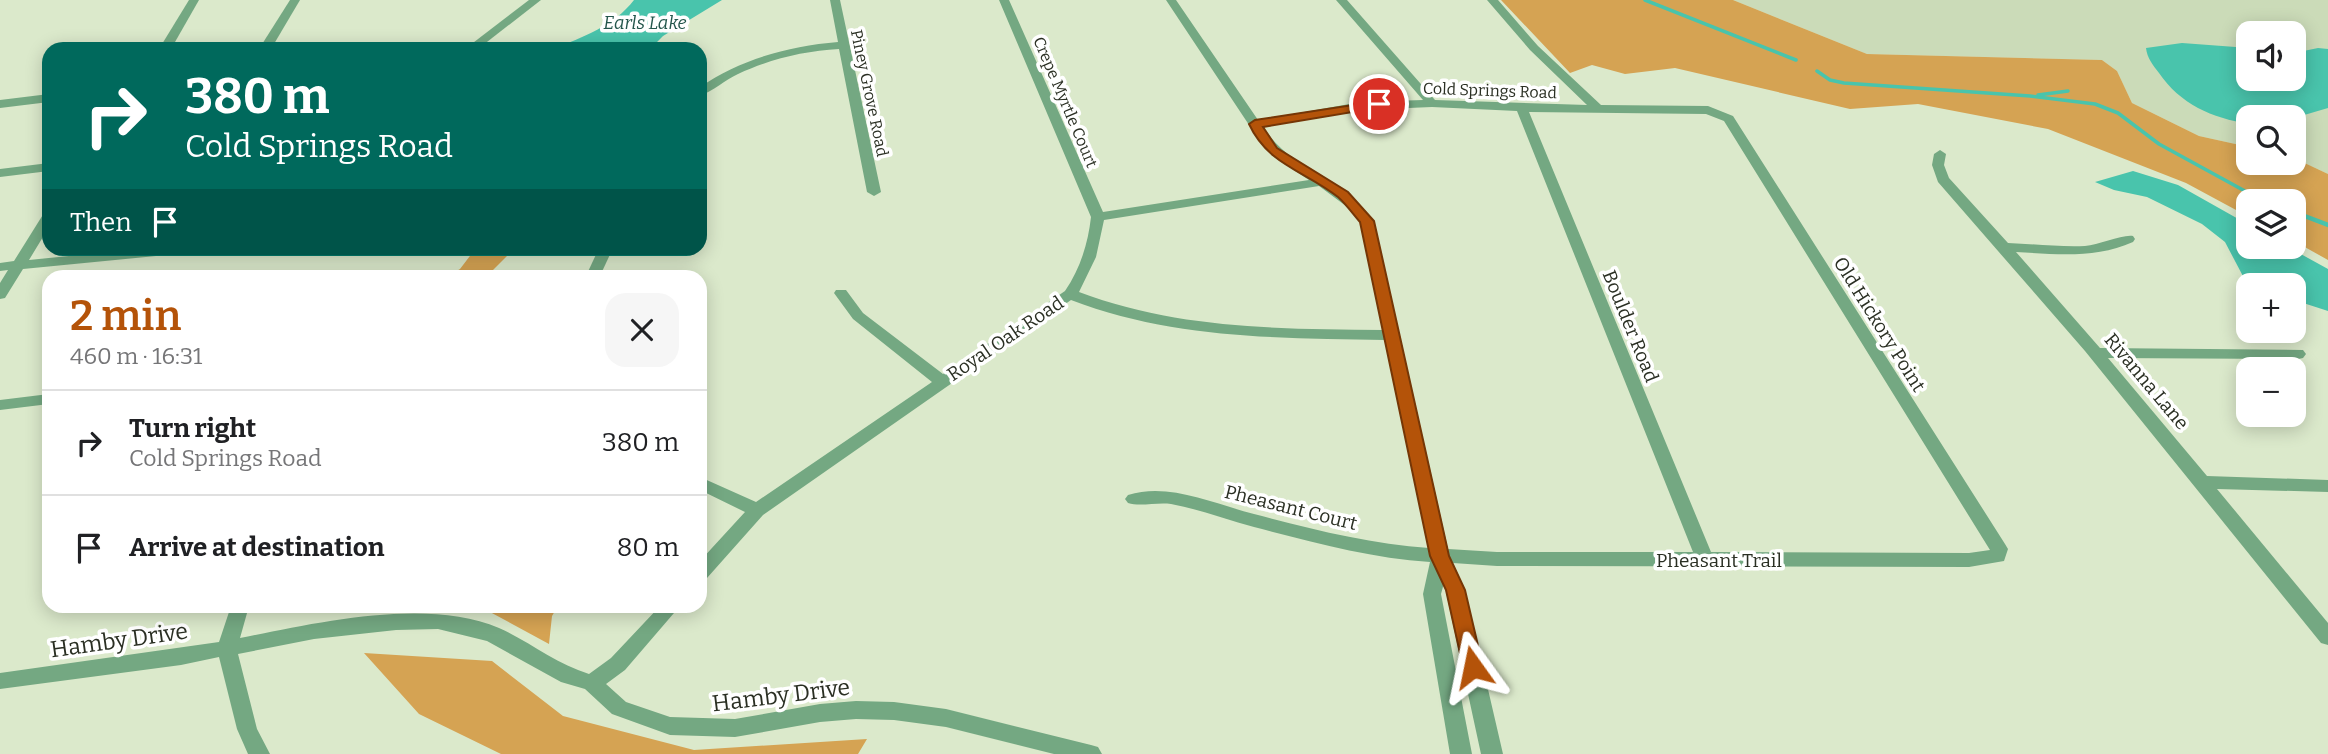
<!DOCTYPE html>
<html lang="en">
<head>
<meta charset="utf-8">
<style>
	body { margin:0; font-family:Bitter,serif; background:#f6f6f6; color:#202124; height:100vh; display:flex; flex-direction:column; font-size:26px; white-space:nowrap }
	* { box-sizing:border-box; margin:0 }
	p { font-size:23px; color:#757577 }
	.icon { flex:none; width:38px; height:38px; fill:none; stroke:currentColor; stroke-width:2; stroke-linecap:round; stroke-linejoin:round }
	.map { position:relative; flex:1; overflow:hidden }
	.side { position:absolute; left:42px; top:270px; width:665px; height:343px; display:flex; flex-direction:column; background:#fff; border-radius:21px; box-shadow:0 4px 18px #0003 }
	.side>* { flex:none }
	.hud { position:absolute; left:42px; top:42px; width:665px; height:214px; border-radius:21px; box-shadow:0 4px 18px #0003; background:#00695c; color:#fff; overflow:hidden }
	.tools { position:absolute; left:2236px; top:21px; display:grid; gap:14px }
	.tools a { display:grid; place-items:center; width:70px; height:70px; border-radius:14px; background:#fff; box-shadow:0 4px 18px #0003; font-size:35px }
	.pin { position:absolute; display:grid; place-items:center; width:60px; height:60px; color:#fff; margin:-30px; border:4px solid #fff; border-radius:50%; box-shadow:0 2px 7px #0007 }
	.me { position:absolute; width:77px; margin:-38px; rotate:348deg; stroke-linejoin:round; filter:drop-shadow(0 0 5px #0008) }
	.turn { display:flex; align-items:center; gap:24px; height:147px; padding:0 28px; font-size:32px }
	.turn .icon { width:91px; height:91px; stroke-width:2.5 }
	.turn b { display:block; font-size:49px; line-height:60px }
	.then { display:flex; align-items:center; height:66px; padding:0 28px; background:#0003; gap:14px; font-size:26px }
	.round { display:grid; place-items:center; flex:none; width:74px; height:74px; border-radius:21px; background:#f6f6f6 }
	.overview { display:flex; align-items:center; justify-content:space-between; height:119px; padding:0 28px }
	h1 { font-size:42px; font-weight:600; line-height:52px; color:#b45309 }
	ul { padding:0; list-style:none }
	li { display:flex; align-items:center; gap:21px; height:105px; padding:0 28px; border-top:2px solid #e0e0e0 }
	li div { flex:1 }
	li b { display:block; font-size:26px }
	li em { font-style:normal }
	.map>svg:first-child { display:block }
	.built { fill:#cbdbb8; fill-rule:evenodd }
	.forest { fill:#d5a353 }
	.water { fill:#49c4ac }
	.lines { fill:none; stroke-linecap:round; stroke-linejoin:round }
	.stream-far1 { stroke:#49c4ac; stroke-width:3.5 }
	.stream { stroke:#49c4ac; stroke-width:4.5 }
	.minor { fill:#74a882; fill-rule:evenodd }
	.route { fill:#b45309; stroke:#753606; stroke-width:2 }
	.labels { text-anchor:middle; stroke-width:7; stroke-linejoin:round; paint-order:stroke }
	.far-street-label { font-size:16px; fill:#2a2f23; stroke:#fff }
	.far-water-label { font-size:18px; font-style:italic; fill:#24564c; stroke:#fff }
	.street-label { font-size:19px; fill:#2a2f23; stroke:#fff }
	.near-street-label { font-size:23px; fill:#2a2f23; stroke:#fff }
</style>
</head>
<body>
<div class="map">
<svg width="2328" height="754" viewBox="0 0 2328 754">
	<rect width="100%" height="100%" fill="#dbe9cb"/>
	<path class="built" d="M1733,0h595v174l-34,-16v-41h-45v30l-50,-11 -67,-33 -15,-32 -15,-11 -235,-6zM2249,33h45v46h-45z"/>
	<g class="forest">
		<path d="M1501,0h232l134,54 235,6 15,11 15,32 67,33 50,11v16h45v-5l34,16v86l-34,-19v-40h-45v16l-63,-34 -138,-54 -130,-25 -68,5 -175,-41 -50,6 -33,-9 -22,8z"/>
		<path d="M476,248l38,1 -27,27h-39l12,-7z"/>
		<path d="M435,606h123l-6,10 -3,28 -59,-32z"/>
		<path d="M364,653l128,8 71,55 131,34 173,-11 -9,15h-357l-82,-40z"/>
	</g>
	<g class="water">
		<path d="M634,0h88l-59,36 -13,13h-97c30,-12 61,-23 81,-49z"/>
		<path d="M2182,43l67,5v31h45v-26l24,-5 10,1v59l-34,10 -45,-1v7c-37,-6 -69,-20 -90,-51 -6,-8 -12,-15 -13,-25z"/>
		<path d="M2133,171l45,14 71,40v22h39l40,22v42l-34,-11v-15h-40l-9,-5 -20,-38 -23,-18 -55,-27 -33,-7 -19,-8z"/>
	</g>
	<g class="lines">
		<g class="stream-far1">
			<path d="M1645,0l151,60"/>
			<path d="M1817,71l13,9 14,3 186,13 65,8 23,9 41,31 95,52"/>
			<path d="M2038,95l30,-4"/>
		</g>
		<g class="stream">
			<path d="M2251,194l12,7"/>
			<path d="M2294,212l34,13"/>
		</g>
		<g class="minor">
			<path d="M189,0h10l-28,49h-12z"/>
			<path d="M290,0h10l-29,49h-12z"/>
			<path d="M529,0h12l-63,49h-13z"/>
			<path d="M830,0h10l41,192 -7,4 -7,-4 -28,-143c-35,2 -69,10 -101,25 -13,6 -25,17 -38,22v-9c41,-28 89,-41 138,-45z"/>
			<path d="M999,0h10l94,212 206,-32 -35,-23 -13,-14 -95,-143h10l82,120 103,-18 62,-2 -87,-100h11l88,100 152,5 -57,-55 -43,-50h11l40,46 63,59 107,1 25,10 272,428 3,5 -4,12 -35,6 -472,-1 -44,-3 12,27 38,164h-22l-37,-171 -3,11 31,160h-22l-27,-160 7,-32c-60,-4 -118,-20 -176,-35 -27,-7 -55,-18 -83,-23 -14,-2 -31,3 -43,-1l-3,-4 3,-4c41,-13 86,9 126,19 57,15 116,30 175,34l-44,-208c-107,-2 -212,-1 -314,-40l-308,215 -56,63 -7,2v-19l45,-49 -45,-22v-13l56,25 176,-120 -79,-63 -19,-26 2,-3h10l17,23 80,61 122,-83c15,-22 23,-47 26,-74zM1432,107l85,4 176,441h-196l-49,-3 -74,-328c-30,-41 -85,-51 -111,-95l98,-16zM1529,112l177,2 18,7 266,429 -21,3 -258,-1zM1319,186l31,23 10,13 23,108c-104,-1 -206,-1 -304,-38l17,-35 8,-37z"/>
			<path d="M49,94v8l-49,6v-8z"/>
			<path d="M1940,150l6,4 -2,11 5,13 59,65c26,1 51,4 77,3 14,-1 38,-12 48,-10l2,3 -2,3c-38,17 -77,12 -117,10l84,96 203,2 3,4 -3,4 -5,1 -190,-1 99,118 121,4v12l-111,-3 111,134v22l-7,-2 -236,-292 -147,-169 -6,-17 2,-11z"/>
			<path d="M49,163v8l-49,6v-8z"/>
			<path d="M49,212v15l-20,33 119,-12h56l-7,4 -174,17 -18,29 -5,1v-16l8,-13 -8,1v-8l14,-2 30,-48z"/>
			<path d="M599,248h14l-13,28h-14z"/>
			<path d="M49,394v10l-49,6v-10z"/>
			<path d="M231,606h18l-9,32c76,-15 186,-41 259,-10 31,14 57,36 90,46l22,-16 49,-52h20l-55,64 -19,14 20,18 44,15 65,2 85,-15 36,-3 38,1 52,7 145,36 7,2 4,7h-48l-108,-27 -52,-7 -38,-1 -36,3 -85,15 -65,-2 -58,-21 -27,-25 -24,-7 -74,-41 -49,-12 -42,1 -82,9 -76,15 19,75 13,25h-22l-11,-25 -18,-72 -38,8 -181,24v-16l219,-31z"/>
		</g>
	</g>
	<path class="route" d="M1379,101l4,1v5l-120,20 14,21 71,44 26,29 75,335 16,34 18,77 -3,6 -7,3 -7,-3 -3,-6 -17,-77 -16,-34 -70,-334c-7,-8 -14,-18 -22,-25 -33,-26 -70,-32 -89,-73l6,-4z"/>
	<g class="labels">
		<g class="far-street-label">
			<text transform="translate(1490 90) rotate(2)" y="6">Cold Springs Road</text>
			<text transform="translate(870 93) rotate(78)" y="6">Piney Grove Road</text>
			<text transform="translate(1066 102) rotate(67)" y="6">Crepe Myrtle Court</text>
		</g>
		<g class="far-water-label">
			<text x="645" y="29">Earls Lake</text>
		</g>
		<g class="street-label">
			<text transform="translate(1880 324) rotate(58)" y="7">Old Hickory Point</text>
			<text transform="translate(1631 326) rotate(68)" y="7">Boulder Road</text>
			<text transform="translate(1005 338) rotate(-34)" y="7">Royal Oak Road</text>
			<text transform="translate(2147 381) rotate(50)" y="7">Rivanna Lane</text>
			<text transform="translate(1291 507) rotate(14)" y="7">Pheasant Court</text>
			<text x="1719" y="567">Pheasant Trail</text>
		</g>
		<g class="near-street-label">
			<text transform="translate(119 640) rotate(-8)" y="8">Hamby Drive</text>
			<text transform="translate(781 695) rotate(-7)" y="8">Hamby Drive</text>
		</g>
	</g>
</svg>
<div class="tools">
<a><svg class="icon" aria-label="sound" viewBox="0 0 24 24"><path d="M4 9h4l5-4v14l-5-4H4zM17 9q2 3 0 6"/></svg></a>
<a><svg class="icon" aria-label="search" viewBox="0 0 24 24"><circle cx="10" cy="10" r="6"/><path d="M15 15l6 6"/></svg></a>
<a><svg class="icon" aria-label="layers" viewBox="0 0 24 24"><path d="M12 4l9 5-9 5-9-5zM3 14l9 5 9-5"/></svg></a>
<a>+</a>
<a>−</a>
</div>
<div class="pin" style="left:1379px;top:104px;background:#d93025"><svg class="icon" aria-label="arrive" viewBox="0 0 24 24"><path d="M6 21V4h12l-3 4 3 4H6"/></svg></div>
<svg class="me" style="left:1473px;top:667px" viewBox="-20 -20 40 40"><path d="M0-17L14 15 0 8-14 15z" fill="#b45309" stroke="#fff" stroke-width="4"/></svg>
<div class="hud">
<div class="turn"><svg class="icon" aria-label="right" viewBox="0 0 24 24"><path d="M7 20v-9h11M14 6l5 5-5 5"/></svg><div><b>380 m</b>Cold Springs Road</div></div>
<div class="then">Then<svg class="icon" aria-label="arrive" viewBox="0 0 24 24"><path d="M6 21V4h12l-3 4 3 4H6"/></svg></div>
</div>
<section class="side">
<div class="overview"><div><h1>2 min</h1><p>460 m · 16:31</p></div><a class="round"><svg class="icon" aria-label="close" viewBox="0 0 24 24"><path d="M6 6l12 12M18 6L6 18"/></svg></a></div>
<ul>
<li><svg class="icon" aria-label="right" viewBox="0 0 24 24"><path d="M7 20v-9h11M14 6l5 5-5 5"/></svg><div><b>Turn right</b><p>Cold Springs Road</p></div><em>380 m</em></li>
<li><svg class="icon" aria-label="arrive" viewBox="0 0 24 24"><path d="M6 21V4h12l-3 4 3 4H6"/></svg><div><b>Arrive at destination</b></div><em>80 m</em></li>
</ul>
</section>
</div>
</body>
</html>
